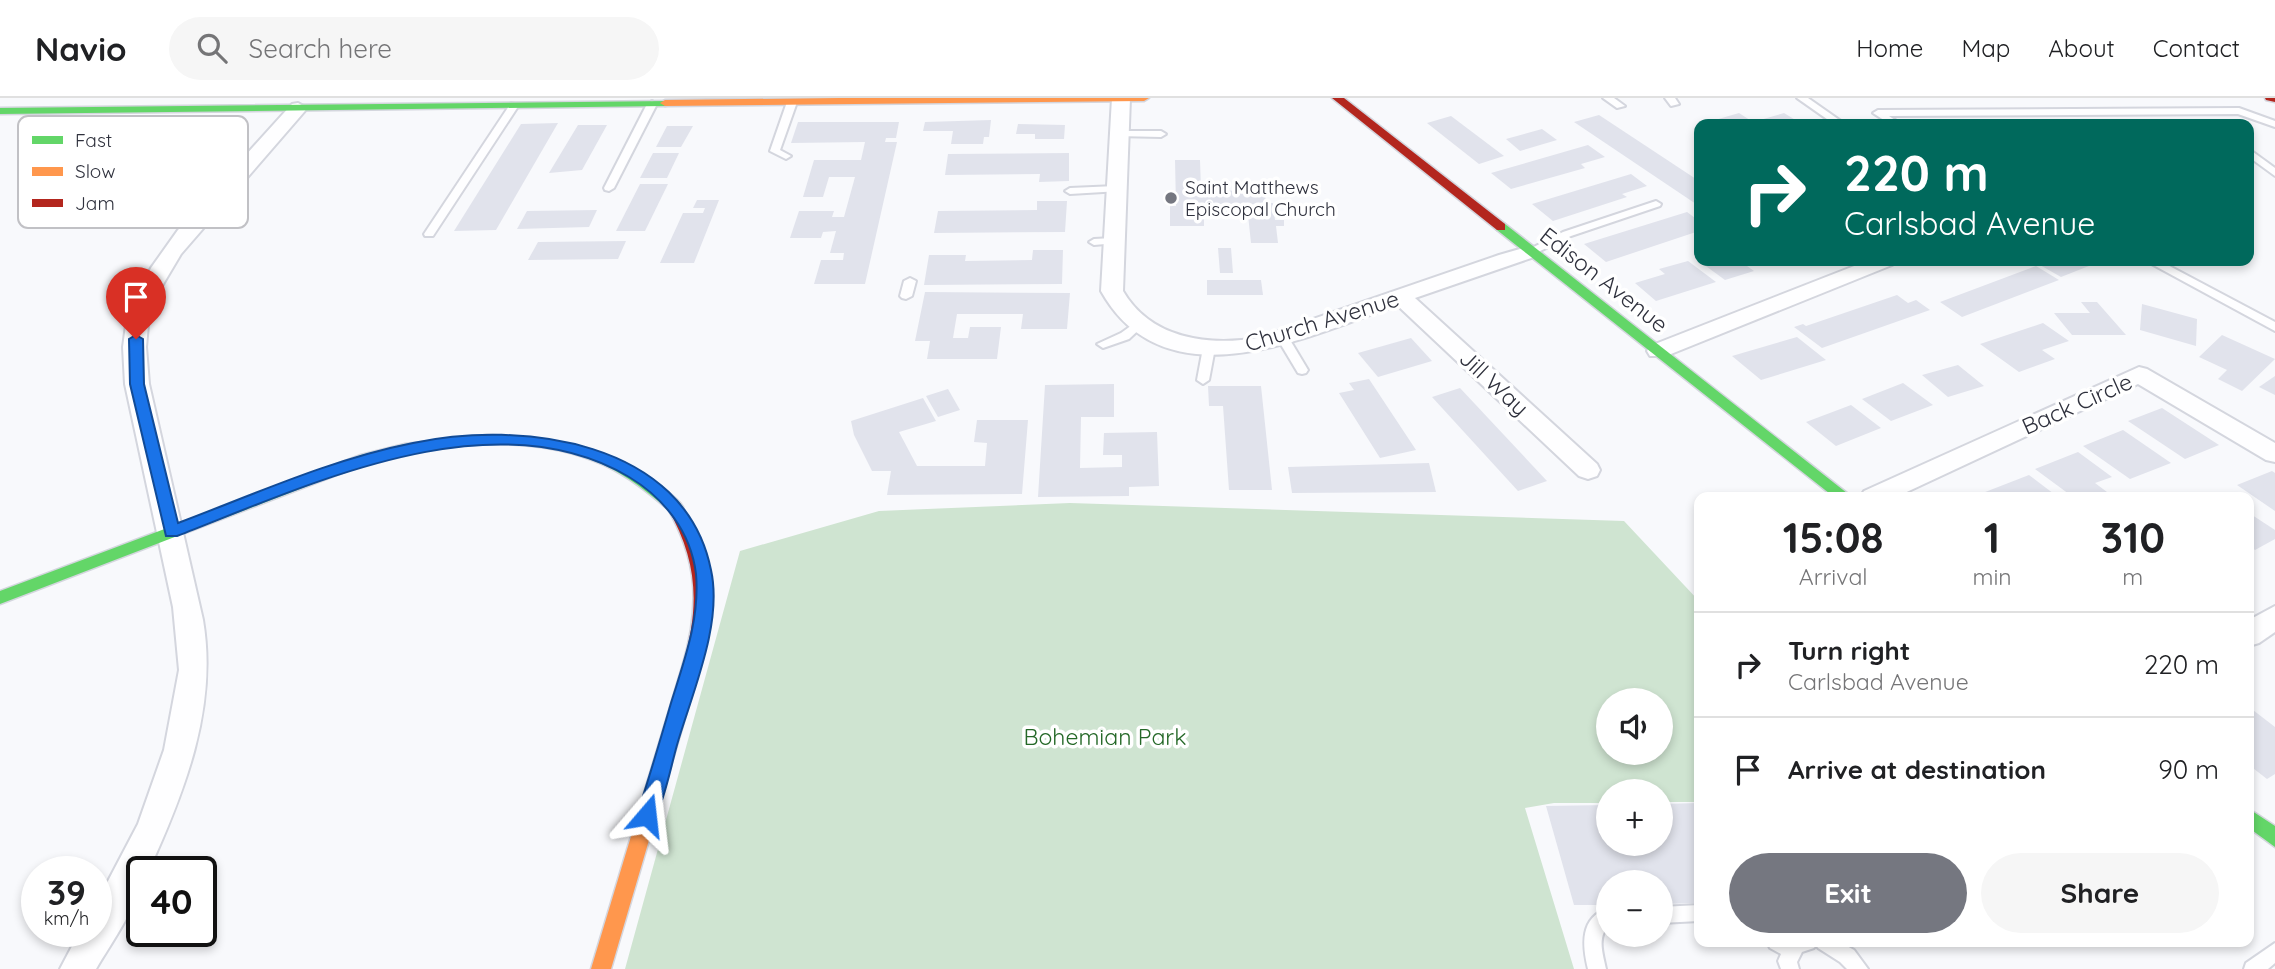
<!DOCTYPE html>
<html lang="en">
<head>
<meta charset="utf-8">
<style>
	body { margin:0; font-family:Quicksand,sans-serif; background:#f6f6f6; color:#202124; height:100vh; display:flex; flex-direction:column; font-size:26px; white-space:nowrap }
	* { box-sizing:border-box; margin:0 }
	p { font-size:23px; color:#757577 }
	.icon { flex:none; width:38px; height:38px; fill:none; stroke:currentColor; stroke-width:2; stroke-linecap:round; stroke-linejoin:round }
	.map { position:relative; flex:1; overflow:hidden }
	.sheet { position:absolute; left:1694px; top:394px; width:560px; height:455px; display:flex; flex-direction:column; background:#fff; border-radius:14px; box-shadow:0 4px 10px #0003 }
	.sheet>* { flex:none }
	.guide { position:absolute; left:1694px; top:21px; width:560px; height:147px; border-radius:14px; box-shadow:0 4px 10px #0003; background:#00695c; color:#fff; overflow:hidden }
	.fabs { position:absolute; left:1596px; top:590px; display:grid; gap:14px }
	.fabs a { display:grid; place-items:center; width:77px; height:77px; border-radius:50%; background:#fff; box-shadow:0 4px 10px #0003; font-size:35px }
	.speed { position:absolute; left:21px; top:758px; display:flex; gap:14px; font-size:35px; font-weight:700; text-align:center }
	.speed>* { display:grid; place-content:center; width:91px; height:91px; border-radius:50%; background:#fff; box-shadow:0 4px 10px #0003; line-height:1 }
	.speed small { font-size:18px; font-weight:400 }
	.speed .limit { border:4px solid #111; border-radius:10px; background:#fff; color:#111 }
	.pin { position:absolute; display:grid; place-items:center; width:60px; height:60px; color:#fff; margin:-72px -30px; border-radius:50% 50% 50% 0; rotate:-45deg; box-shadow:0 0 7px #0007 }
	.pin .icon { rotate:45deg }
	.me { position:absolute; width:77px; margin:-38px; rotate:17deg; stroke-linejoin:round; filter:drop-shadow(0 0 5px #0008) }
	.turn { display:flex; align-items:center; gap:24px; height:147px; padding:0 35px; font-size:32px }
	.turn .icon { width:91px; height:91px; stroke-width:2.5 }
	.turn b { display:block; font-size:49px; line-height:60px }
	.eta { display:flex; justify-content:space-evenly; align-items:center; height:119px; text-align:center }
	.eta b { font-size:42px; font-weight:700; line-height:49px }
	.cta { display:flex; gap:14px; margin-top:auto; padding:14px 35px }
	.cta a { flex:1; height:80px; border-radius:42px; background:#757780; color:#fff; font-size:28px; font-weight:700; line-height:80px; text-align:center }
	.cta a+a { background:#f6f6f6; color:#202124 }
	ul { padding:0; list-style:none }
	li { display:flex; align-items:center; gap:21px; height:105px; padding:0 35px; border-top:2px solid #e0e0e0 }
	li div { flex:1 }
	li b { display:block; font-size:26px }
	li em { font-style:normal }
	header { display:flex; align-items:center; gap:42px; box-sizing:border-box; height:98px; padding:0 35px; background:#fff; border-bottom:2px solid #e0e0e0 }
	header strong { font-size:33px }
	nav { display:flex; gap:38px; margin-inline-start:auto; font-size:24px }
	.search { width:490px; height:63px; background:#f6f6f6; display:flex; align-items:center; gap:18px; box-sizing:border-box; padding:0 24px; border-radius:38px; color:#757577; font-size:26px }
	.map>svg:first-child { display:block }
	.green { fill:#cfe4d1; fill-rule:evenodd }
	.building { fill:#e1e3ec }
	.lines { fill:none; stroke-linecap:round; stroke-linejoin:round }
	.lane-casing { stroke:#d4d6de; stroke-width:4 }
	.street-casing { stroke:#d4d6de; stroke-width:4 }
	.fast-casing { stroke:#d4d6de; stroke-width:3 }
	.slow-casing { stroke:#d4d6de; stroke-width:3 }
	.jam-casing { stroke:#d4d6de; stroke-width:3 }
	.lane { fill:#fefeff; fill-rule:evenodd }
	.street { fill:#fefeff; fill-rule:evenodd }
	.fast { fill:#63d668; fill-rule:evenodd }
	.slow { fill:#ff974d; fill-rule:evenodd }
	.jam { fill:#b3261e; fill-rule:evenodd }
	.route { fill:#1a73e8; stroke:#114b97; stroke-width:2 }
	.poi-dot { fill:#757780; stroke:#fff; stroke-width:2.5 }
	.labels { text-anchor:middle; stroke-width:7; stroke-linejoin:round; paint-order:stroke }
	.far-poi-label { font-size:19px; fill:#2f313d; stroke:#fff; text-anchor:start }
	.street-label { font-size:23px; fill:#2f313d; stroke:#fff }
	.park-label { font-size:23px; fill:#246827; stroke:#fff }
	.key { fill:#fff; stroke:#c1c1c5; stroke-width:2 }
	.key-label { font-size:19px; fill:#2f313d }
</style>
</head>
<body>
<header>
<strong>Navio</strong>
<div class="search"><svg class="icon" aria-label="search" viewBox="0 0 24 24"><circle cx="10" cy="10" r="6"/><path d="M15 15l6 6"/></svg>Search here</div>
<nav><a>Home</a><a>Map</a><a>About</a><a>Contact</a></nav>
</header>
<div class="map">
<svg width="2275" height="871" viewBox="0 0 2275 871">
	<rect width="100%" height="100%" fill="#f8f9fc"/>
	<path class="green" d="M1070,405l554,18 75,80v201h-38v-11h-53v12h-54l-29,5 49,161h-949l115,-418 139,-40zM1608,602h53v52h-53z"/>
	<g class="building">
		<path d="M1739,15l17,11h-34l-7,-4z"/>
		<path d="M1784,15l18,11h-35l-7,-4z"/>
		<path d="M1599,17l100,66v25l-125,-84z"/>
		<path d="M1451,18l53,40 -25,8 -52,-41z"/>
		<path d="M991,22l-2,17h-5l-1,7h-32l2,-13h-30l2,-9z"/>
		<path d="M798,24h101l-3,16h-10l-1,4h12l-32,142h-51l7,-24h22l1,-7h-14l6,-22 -13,1 -2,6h-31l9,-27h35l-2,6h12l11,-40h-26l-6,20h-20l11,-37h47l4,-18 -74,1z"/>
		<path d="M558,25l-62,107 -42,1 67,-107z"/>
		<path d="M1018,26l47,1 -1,14h-29v-5h-19z"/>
		<path d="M578,27h29l-25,45 -33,3z"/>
		<path d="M667,28h26l-12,21h-25z"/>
		<path d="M1542,31l15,11 -37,11 -14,-12z"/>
		<path d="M1588,47l17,12 -24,7 4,4 -74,21 -20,-16z"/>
		<path d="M653,55h26l-12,25h-27z"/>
		<path d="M1069,55v28l-30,1 1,-8 -95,1 3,-21z"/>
		<path d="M1175,62h25l1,30 45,1 -1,-7h19l2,19h7l2,17h9v6h-8l2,17h-27l-3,-28 -44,-1v12h-34v-20h6z"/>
		<path d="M1631,76l16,12 -25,8 5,3 -74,24 -21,-17z"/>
		<path d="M640,86h28l-23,47h-29z"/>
		<path d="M697,102h22l-25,63h-34l23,-50h20l2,-5h-12z"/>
		<path d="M1037,103h30l-2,31 -131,1 4,-22 99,-1z"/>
		<path d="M597,112l-8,17 -72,2 10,-18z"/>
		<path d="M1687,114l12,9v10l-93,31 -22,-18z"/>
		<path d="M626,143l-8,18 -90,1 10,-18z"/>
		<path d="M1218,150h13l2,25h-13z"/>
		<path d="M1033,152h30l-1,34 -138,1 5,-30h37l-1,6 67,-1z"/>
		<path d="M1688,163l28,21 -60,19 -21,-18 30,-9 -6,-5z"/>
		<path d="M1699,163h41l14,10 -29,9z"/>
		<path d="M2033,163h55l6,3 -33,13z"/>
		<path d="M2036,168l23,14 -97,37 -22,-15z"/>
		<path d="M1207,182h54l2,15h-56z"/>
		<path d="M925,194l145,1 -3,36h-46l2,-15h-66l-4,24h15l2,-11h31l-4,32h-70l3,-18h-15z"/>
		<path d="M1897,197l11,8 8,-3 14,10 -108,38 -28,-21 9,-3 3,2z"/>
		<path d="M2081,204h16l29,33h-54l-18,-22h36z"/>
		<path d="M2142,206l55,15 -1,27 -56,-16z"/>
		<path d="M2043,225l26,18 -27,9 13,9 -36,13 -39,-28z"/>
		<path d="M2222,237l53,24 -33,32 -24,-12 9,-9 -28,-13z"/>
		<path d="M1797,239l29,23 -65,20 -29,-24z"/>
		<path d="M1411,240l21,23 -54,16 -20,-24z"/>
		<path d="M1958,267l26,21 -36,11 -26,-22z"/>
		<path d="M2275,278v19l-16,-8z"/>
		<path d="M1369,281l47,71 -36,8 -41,-65 15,-3 -5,-7z"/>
		<path d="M1903,285l30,22 -42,16 -29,-22z"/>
		<path d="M1114,286v33h-33l-1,51 42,-1v-12h-19l1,-22 53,-1 2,54 -30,1v9l-91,1 7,-112z"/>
		<path d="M1208,288h53l11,104h-43l-6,-84h-14z"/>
		<path d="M1460,290l87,93 -29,10 -86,-94z"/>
		<path d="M948,291l12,21 -22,7 -12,-21z"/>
		<path d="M923,300l13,23 -37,11 18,34h68l2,-23 -13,-1 3,-22h51l-6,74 -135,1 4,-24h-19l-18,-36 -3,-14z"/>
		<path d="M1851,307l30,23 -45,18 -30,-24z"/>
		<path d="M2162,310l57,37 -34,14 -57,-38z"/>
		<path d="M2123,332l48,33 -41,16 -47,-33z"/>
		<path d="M2078,354l34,25 -17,6 12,9 -13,5h-21l-38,-28z"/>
		<path d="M1429,365l7,29 -144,1 -4,-26z"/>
		<path d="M2272,373l3,2v38l-38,-26z"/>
		<path d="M2029,377l29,22h-75l-3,-3z"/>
		<path d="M2249,415l26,17v9l-20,11 -6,-5z"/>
		<path d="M2249,609l26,20v47l-8,5 -18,-14z"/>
		<path d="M1699,705v100l-38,1v-22h-53v23h-34l-28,-99 62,-1v39h53v-40z"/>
	</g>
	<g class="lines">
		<g class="lane-casing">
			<g id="lane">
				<path d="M1603,0h11l11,8 -8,2z"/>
				<path d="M1665,0h10l4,6 -8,2z"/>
				<path d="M1797,0h11l37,26h-11z"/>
				<path d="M792,1l5,3 -17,48 11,6 -5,3 -16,-8 17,-49z"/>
				<path d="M652,3l5,3 -43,84 -5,3 -4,-1 -1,-2 43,-84z"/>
				<path d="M511,5l8,2 -86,131h-8l-1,-2z"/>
				<path d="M2239,10l36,13v6l-37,-13 -349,2 12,8h-11l-17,-11 5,-3z"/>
				<path d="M1119,33h42l5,3 -5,3 -45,-1 -2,-2z"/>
				<path d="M2249,51l26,19v8l-26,-19z"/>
				<path d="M1116,88l5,3 -1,2 -50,3 -5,-3 5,-3z"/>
				<path d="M1656,103l5,3 -1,2 -89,30 -37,18h-8l-2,-2 39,-20z"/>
				<path d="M1113,140l5,3 -1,2 -23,2 -5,-3 5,-3z"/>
				<path d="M2146,163h14l115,61v9z"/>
				<path d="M910,180l6,3 -4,15 -6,3 -4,-1 -2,-2 4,-15z"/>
				<path d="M1139,222l6,4 -16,15 -26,9 -6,-4 24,-11z"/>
				<path d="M1283,236l4,1 21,35 -2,3 -4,1 -4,-1 -21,-35z"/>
				<path d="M1209,246l6,4 -6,32 -6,4 -6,-4 6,-32z"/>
				<path d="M1699,807v16l-38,2v-16z"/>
				<path d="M1608,810v18c-11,12 -5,28 -2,43h-18c-6,-25 -8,-51 20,-61z"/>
				<path d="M1767,844h73l14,8 14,19h-21l-7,-7 -22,-14 -2,-3 -2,3 -12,4 -5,10 2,7h-18l-3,-8 3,-7 -11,-6z"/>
				<path d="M2275,845v20l-7,6h-24l2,-6z"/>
			</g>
		</g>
		<g class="street-casing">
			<g id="street">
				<path d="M1112,0h18l-7,193c28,48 85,55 135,47l241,-83 31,-9 7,2 3,4 -3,4 -122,42 182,166 3,6 -3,6 -9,3 -9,-3 -182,-171c-92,33 -232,100 -296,-14z"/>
				<path d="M298,5l9,5 -3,4 -123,142 -19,32 -14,39 -2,22 3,37 54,236c15,88 -19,173 -55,252h-6c0,29 -31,71 -46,97h-36l20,-38h16v-27l42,-80 26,-74 15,-80 -6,-63 -48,-223 -2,-37 3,-22 6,-20 19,-37 27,-38 114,-126z"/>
				<path d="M1867,163h28l-3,4 -226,91h-16l-3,-5 3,-5z"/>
				<path d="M2139,269l8,2 128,74v19l-9,-2 -128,-76 -242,113h-36l4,-6z"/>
				<path d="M2275,508v26l-16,11 -10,3v-26z"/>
			</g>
		</g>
		<g class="fast-casing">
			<g id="fast">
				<path d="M669,3v4l-4,1 -665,8v-6z"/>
				<path d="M1501,125l4,1 347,273h-18l-337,-267 -2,-3z"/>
				<path d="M487,337c63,2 126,12 176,53 7,6 15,11 20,19l-8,6 -5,-2c-21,-18 -41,-34 -66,-46 -77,-35 -175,-21 -252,4l-352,135v-13l361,-136 44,-11z"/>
				<path d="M2249,711l26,17v21l-26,-19z"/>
			</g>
		</g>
		<g class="slow-casing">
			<g id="slow">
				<path d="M839,0h310l-5,3 -479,5 -5,-3 5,-3z"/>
				<path d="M692,559l6,2 3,5 -90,305h-20l92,-305 3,-5z"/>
			</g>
		</g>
		<g class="jam-casing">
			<g id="jam">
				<path d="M1332,0h12l161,126v6h-8z"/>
				<path d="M2265,0h10v4l-9,-2z"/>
				<path d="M675,403l5,2c25,41 36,82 28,129 -2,13 -4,26 -10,37l-6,2 -6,-2 -3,-5c17,-59 15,-103 -16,-157z"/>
			</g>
		</g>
		<use href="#lane" class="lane"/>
		<use href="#street" class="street"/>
		<use href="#fast" class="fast"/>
		<use href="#slow" class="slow"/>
		<use href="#jam" class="jam"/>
	</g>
	<path class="route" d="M136,237l7,4 1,45 34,139c77,-29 154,-64 235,-80 108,-23 272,-3 298,127 12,54 -19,123 -34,175 -7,25 -12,53 -23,76l-7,3 -7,-3 -3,-6c12,-37 23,-74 34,-112 13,-42 29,-84 25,-129 -5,-42 -32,-76 -67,-97 -136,-81 -320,8 -452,59h-11l-36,-152 -1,-45z"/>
	<circle class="poi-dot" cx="1171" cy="100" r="7"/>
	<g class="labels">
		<g class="far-poi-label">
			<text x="1185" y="96">Saint Matthews<tspan x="1185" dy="22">Episcopal Church</tspan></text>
		</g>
		<g class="street-label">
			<text transform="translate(1604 182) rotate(38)" y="8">Edison Avenue</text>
			<text transform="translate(1322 223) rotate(-17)" y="8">Church Avenue</text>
			<text transform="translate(1494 285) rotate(43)" y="8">Jill Way</text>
			<text transform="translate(2077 306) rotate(-24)" y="8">Back Circle</text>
		</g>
		<g class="park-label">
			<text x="1105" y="647">Bohemian Park</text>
		</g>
	</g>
	<rect x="18" y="18" width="230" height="112" rx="10" class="key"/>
	<rect x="32" y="38" width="31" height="8" fill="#63d668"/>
	<rect x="32" y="69" width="31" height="9" fill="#ff974d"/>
	<rect x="32" y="101" width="31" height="8" fill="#b3261e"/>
	<g class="key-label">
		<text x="75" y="49">Fast</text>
		<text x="75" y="80">Slow</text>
		<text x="75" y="112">Jam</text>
	</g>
</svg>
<div class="fabs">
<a><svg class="icon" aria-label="sound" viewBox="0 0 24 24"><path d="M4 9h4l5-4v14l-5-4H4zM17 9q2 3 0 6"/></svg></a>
<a>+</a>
<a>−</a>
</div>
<div class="speed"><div>39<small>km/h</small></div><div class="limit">40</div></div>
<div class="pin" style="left:136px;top:241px;background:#d93025"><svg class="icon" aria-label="arrive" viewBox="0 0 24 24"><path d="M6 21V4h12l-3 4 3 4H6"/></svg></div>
<svg class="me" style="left:647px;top:717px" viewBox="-20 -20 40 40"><path d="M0-17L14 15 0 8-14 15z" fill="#1a73e8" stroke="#fff" stroke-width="4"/></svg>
<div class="guide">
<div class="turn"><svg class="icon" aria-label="right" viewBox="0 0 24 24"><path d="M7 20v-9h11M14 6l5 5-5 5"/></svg><div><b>220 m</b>Carlsbad Avenue</div></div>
</div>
<section class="sheet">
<div class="eta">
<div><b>15:08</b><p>Arrival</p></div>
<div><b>1</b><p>min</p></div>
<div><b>310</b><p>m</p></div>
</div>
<ul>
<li><svg class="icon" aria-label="right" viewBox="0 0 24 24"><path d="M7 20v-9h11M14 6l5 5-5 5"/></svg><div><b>Turn right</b><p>Carlsbad Avenue</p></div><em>220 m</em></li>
<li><svg class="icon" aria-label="arrive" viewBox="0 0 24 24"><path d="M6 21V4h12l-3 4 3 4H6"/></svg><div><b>Arrive at destination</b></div><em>90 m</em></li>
</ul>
<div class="cta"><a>Exit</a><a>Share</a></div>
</section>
</div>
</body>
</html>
